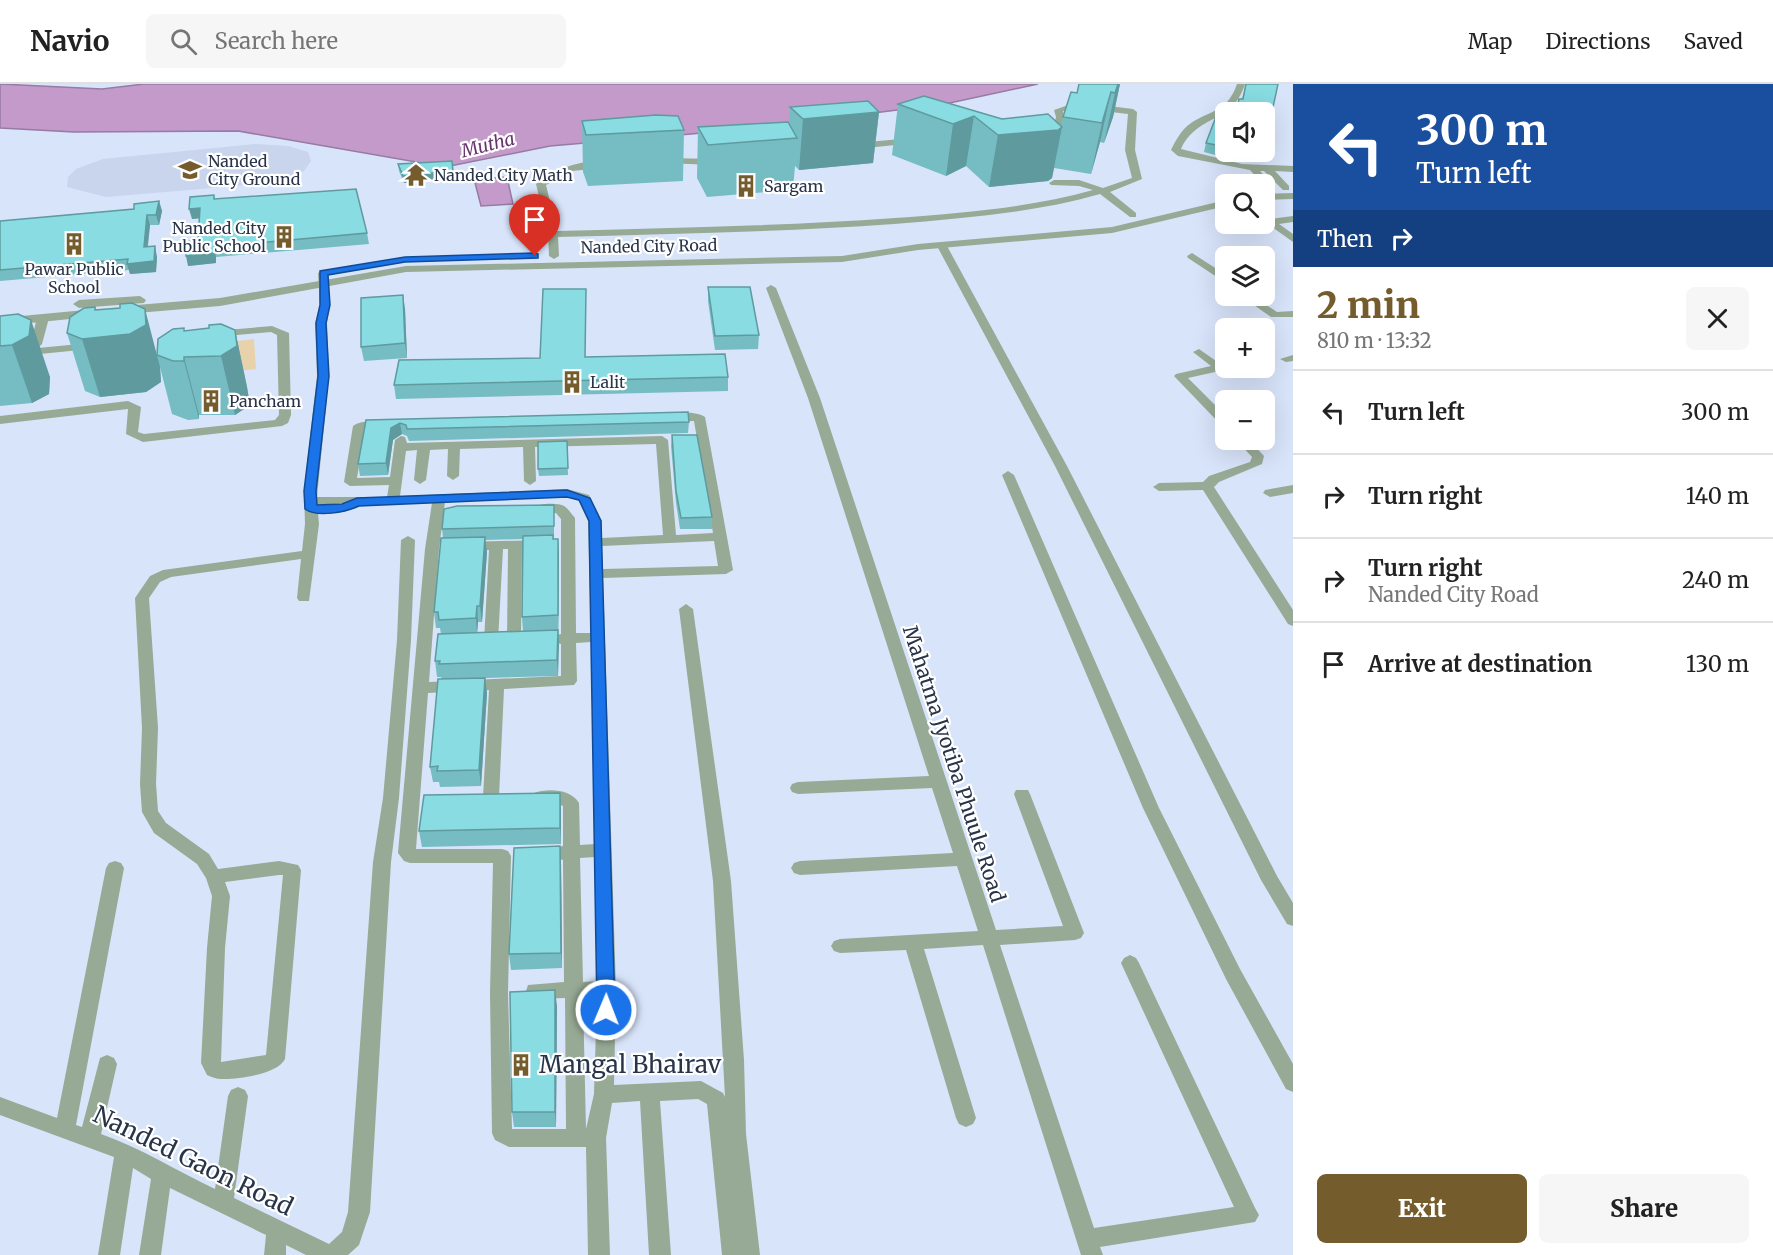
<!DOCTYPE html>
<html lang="en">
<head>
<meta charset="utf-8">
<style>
	body { margin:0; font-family:Merriweather,serif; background:#f6f6f6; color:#222; height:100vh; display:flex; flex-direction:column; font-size:22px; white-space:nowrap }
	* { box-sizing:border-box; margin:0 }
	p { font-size:20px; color:#767676 }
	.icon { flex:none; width:33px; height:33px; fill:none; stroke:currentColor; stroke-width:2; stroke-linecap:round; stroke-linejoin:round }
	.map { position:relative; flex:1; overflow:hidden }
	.panel { display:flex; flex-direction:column; background:#fff; width:480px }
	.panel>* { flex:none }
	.banner { background:#1a4fa0; color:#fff; overflow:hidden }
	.buttons { position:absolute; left:1215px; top:18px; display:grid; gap:12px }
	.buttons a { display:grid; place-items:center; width:60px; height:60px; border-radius:9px; background:#fff; box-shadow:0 6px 24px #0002; font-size:30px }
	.pin { position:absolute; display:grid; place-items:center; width:51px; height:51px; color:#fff; margin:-62px -26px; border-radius:50% 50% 50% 0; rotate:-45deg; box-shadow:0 0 6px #0007 }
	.pin .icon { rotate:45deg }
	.me { position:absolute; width:66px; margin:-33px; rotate:1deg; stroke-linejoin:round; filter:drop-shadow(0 0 4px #0008) }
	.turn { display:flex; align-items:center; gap:21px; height:126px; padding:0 24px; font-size:27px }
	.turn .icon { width:78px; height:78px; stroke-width:2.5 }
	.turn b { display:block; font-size:42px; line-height:51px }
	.then { display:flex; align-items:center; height:57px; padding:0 24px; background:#0003; gap:12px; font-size:22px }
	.round { display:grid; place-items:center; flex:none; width:63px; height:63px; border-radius:9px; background:#f6f6f6 }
	.head { display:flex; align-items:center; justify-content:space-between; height:102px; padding:0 24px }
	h1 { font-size:36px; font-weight:800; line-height:45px; color:#745c2d }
	.cta { display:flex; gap:12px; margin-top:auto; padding:12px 24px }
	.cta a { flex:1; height:69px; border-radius:9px; background:#745c2d; color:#fff; font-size:24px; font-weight:800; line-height:69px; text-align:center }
	.cta a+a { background:#f6f6f6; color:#222 }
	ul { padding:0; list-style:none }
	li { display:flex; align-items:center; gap:18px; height:84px; padding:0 24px; border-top:2px solid #e0e0e0 }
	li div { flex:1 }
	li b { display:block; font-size:22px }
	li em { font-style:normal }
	header { display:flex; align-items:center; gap:36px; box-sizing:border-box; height:84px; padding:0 30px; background:#fff; border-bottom:2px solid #e0e0e0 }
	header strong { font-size:28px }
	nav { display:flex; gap:33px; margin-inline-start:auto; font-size:21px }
	.search { width:420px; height:54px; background:#f6f6f6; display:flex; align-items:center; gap:15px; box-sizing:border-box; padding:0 21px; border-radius:9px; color:#767676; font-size:22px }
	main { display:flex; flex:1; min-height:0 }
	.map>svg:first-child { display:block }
	.built { fill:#c8d5ed }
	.green { fill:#e8d2ac }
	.water { fill:#c49aca; stroke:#967ba3; stroke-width:1.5 }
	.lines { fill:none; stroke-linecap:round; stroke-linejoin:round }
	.minor { fill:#97aa95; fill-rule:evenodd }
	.tertiary { fill:#97aa95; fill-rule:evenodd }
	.wall { fill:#75bdc2; fill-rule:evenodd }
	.shaded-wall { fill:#5f9a9e }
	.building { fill:#88dce2; stroke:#5f9a9e; stroke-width:1.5 }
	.route { fill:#1a73e8; stroke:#114b97; stroke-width:1.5 }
	.labels { text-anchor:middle; stroke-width:4.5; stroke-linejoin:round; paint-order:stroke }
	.far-poi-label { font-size:16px; fill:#293449; stroke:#fff; text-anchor:start }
	.far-street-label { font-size:16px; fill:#293449; stroke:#fff }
	.far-water-label { font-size:18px; font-style:italic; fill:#68346f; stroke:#fff }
	.street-label { font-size:20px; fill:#293449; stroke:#fff }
	.near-poi-label { font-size:24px; fill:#293449; stroke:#fff; text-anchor:start }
	.near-street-label { font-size:24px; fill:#293449; stroke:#fff }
</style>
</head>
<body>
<header>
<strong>Navio</strong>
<div class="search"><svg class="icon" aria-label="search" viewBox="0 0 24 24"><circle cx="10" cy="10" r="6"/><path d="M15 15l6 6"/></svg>Search here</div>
<nav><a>Map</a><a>Directions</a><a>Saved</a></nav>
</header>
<main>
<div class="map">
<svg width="1293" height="1171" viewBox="0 0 1293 1171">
	<rect width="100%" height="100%" fill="#d8e4fa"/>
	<path class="built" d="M255,60l33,2 20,6 3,9 -7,10 -19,9 -49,6 -130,11 -39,-10 1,-10 8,-8 27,-10z"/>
	<path class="green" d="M254,255l2,30 -63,7 -1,-29z"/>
	<g class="water">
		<path d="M0,0l102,5 42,-5h894l-93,20 -207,26 -188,16 -105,21 -207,-36 -164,1 -74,-4z"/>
		<path d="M507,93l6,27 -32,2 -7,-27z"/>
	</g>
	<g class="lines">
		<g class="minor">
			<path d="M1237,0h8c-13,41 -47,29 -64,65l61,15 51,2v6l-18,-1 14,15v4h-6l-19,-19h-4l15,16v4h-6l-19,-21 -72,-14 -7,-6c5,-10 10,-20 20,-27 22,-14 36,-11 46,-39z"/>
			<path d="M1077,18l56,7 4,3 -2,38 7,29 -32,13 26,21v4h-6l-30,-23c-66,19 -137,24 -206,30 -112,8 -224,10 -336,13l1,19 -5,3 -5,-3 -1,-22 -12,-50c13,-12 55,-30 71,-19l-5,3 -30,3 -26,14 11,46c113,-3 225,-5 338,-13 66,-5 134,-10 198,-28l-14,-4 -28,-1 -2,-2 5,-3h25l24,8 29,-10 -7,-28 3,-36 -51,-6 -14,3 1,6 -6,24 -8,2 6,-26 -2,-7z"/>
			<path d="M912,54l5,3 -2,2 -59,6 -5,-3 5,-3z"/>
			<path d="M665,74l51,1 5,3 -5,3 -54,-2 -2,-2z"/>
			<path d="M1293,132v6l-14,2 14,10v8l-28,-20 5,-3z"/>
			<path d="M942,159l5,3 120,220 210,410 16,27v23l-6,-2 -26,-44 -206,-414 -118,-220z"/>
			<path d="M1192,169l34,22v8l-38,-25 -1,-2z"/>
			<path d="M323,186l5,3 2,32 -3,18 2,53 -12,121h70l2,-12 -39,1 -6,-4 9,-56c7,-6 31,-7 38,-1l-6,4h-20l-8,49 33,-1 5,-37 6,-4 4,1 2,6 255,-7 6,4 8,95 37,-2 -19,-112h-24l-6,-4c8,-6 33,-6 41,0l28,153 -7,4 -123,4 13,411 -2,96 87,-4 22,12 2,4 -12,-216 -34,-272 7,-5 7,5 38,272 13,179 2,74 14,121h-38l-15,-151 -9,-5 -38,2 11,154h-22l-9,-154 -28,2 -6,35 4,117h-22l-2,-108h-77l-14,-7 -3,-7 -2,-140 3,-130h-83l-6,-2 -6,-8 27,-304 7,-46 -73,3 -15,6 -26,1 1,11 -10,77h-10l-2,-3 4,-39 -130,18 -11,5 -11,16 9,130 -2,56 2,27 8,12 43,31 9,15 61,-8 19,4 3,5 -16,189c-7,15 -48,21 -64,20 -4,0 -10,-2 -14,-4l-6,-12 6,-115 5,-52 -6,-18 -9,-14 -43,-31 -12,-21 -2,-28 2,-56 -7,-130 15,-22 13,-6 139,-19 3,-27 -1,-33 13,-115 -2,-53 5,-18 -2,-32zM656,360l7,91 -61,3v-17l-13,-26 -22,-6 -167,7 6,-45 11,-1 -3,30 6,4 6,-4 4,-30 18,-1 -1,27 6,4 6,-4 1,-27 63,-2 1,34 6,4 6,-4 -1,-34zM566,413l13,4 9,20 3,112h-15l-1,-115c-3,-3 -7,-10 -11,-12 -7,-4 -29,-2 -35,3l7,4h20l5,6v115l-7,2 -2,3 2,3 7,2v32l-132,6 10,-133 6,-47zM344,419l-2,1 -25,1zM714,457l4,25 -115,3 -1,-23zM591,558l4,202 -15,1 -1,-42c-8,-14 -31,-15 -45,-10l-2,4 2,4c10,3 20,0 29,5v40l-7,2 -3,5 3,5 7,2 1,122 -36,3 -2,6 2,6 7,2 30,-1 1,131h-54l-4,-136 3,-137 -3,-5 -6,-2h-86l12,-156 61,-3 -6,107 2,4h12l2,-4 5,-108 70,-4 3,-4 -1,-38zM595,773l3,124 -15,1 -3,-124zM279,791h4l-17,180 -45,7 4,-114 5,-52 -5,-14zM597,913l-3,97 -8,35 -3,-131z"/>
			<path d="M771,201l5,3 44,110 176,532 67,-4 -49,-132 2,-4h12l2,4 54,139 -3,5 -6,2 -75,5 94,283 140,-21 -113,-244 3,-5 6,-3 6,3 3,5 116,245 4,7 -4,7 -155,25 3,8h-22l-98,-310 -59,4 52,169 -3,6 -7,3 -7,-3 -3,-6 -50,-168 -66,3 -6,-2 -3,-5 3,-5 6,-2 138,-8 -21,-65 -157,9 -6,-2 -3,-5 3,-5 6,-2 153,-8 -21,-65 -134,6 -6,-2 -2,-4 2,-4 6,-2 131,-6 -121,-378 -42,-110z"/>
			<path d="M1241,212h12l24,16 16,-1v6h-22z"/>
			<path d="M43,231l6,3 -7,26 -4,4 52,-5 6,3 -6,3 -90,9v-6l20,-2 11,-8 6,-24z"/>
			<path d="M272,242l17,7 2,82 -3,8 -6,3 -139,16 -17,-8 2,-25 -128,15v-8l128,-15 13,6 -3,25 6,2 131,-14 4,-5 -2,-80 -6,-3 -56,5 -6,-3 6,-3z"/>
			<path d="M1199,265l27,19 -2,2 -36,8 38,38v11l-4,-1 -48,-50 2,-2 35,-8 -18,-14z"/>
			<path d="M1293,271v6l-7,1 -6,-3z"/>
			<path d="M1236,356h13l15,16 -2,8 -43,18 -5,5 79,123v16l-5,-2 -85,-134 -44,1 -6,-4 6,-4 44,-1 6,-6 41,-14 2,-5z"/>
			<path d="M1008,387l6,4 145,333 81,161 53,95v28l-7,-3 -60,-110 -83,-171 -141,-333z"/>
			<path d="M1293,401v8l-23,4 -7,-4 2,-3z"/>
			<path d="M408,452l7,4 -4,100 -12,158 -8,64 -21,350 -11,33 -11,10h-42l-20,-10v10h-22l2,-20 -96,-47 -9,67h-22l12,-76 -18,-11 -13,87h-22l16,-98 -114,-42v-18l57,21 49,-250 3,-5 6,-2 6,2 3,5 -48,257 6,2 18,-69 7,-3 7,3 3,6 -16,70c40,14 76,37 114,55l13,-93 3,-6 7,-3 7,3 3,6 -14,102 95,46 13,-12 6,-20 25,-350 10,-64 14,-158 4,-100z"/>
			<path d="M543,456l7,4 -2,3 -26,2 -1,91 -7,5 -7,-5 1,-91h-5l-5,92 -7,5 -5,-2 -2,-3 5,-91h-24l-7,-4 7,-4z"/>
		</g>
		<g class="tertiary">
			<path d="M1293,109v6l-29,1v-6z"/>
			<path d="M1226,116v6l-114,27 -194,17 -76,12 -436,10 -186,34 -95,8 -6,-4 6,-4 95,-8 186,-32 436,-10 76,-12 194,-17z"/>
			<path d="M140,212l6,4 -2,3 -65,5 -6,-4 6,-4z"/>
			<path d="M96,225l4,1v6l-100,10v-8z"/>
		</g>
	</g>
	<g class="wall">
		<path d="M1079,0h41l-7,33 -9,26 -4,-1 -9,32 -37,-6 -2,10 -4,3 -59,6 -23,-21 -20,10 -54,-21 6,-51 104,15 59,7 2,-9 14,-24z"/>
		<path d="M1246,0l24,37 -2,9h-4v-18l-22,-13z"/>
		<path d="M790,23l89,5 -6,51 -74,7 -4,-4 -2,24 -86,7 -10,-19 1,-51 91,-4z"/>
		<path d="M1226,31v37h7l-3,7 -26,-7 2,-9z"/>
		<path d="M582,37l102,9 -1,51 -95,5 -5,-14z"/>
		<path d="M452,77l1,17 -49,5 -5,-12 -1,-7z"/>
		<path d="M214,111l1,4 152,34 2,11 -153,13v6l-28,3 10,-26 2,-22 -8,1z"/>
		<path d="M159,117l3,10 -3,14h-9l-2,22 9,10 -1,15 -26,2 -1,-4 -129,11v-60l134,-12z"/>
		<path d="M708,203l51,48 -1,14 -43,1 -7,-49z"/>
		<path d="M586,218l-1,55 143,20v14l-332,8 -2,-14 146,-27z"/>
		<path d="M95,223l1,3 61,45 27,-24 51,-1 12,57 3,18 -15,10h-36v4l-11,1 -16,-6 -12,-47 1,15 -15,10 -46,5 -15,-6 -18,-58z"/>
		<path d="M405,225l2,49 -43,3 -3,-14z"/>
		<path d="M0,232l50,61 -1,17 -17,9 -32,3z"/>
		<path d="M366,336l323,2 -1,11 -279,8 -2,-5 -5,-2 -9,6 -5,35 -28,1 -2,-12z"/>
		<path d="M672,351l40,82v12h-32l-4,-26 -5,-57z"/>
		<path d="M567,357l1,34 -29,1 -1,-7z"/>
		<path d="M554,421v33h-1v1h5l1,16 -1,121 -73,2 2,15 -6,93 -41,1 -1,-5h-6l-3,-15 12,-88 -1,-2h-4l-2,-16 6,-27 -1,-6h-4l-2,-16 9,-74 -1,-9zM523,455l-1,78 1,14 -46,2 1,-11h4l5,-70 -2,-12z"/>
		<path d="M560,709l1,51 -139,3 -3,-16z"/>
		<path d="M561,777l1,107 -51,2 -2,-16z"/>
		<path d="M557,922l-1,121h-42l-2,-15z"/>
	</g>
	<g class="shaded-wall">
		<path d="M1118,0h2l-7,33 -9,26 11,-50z"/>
		<path d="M1111,8l-11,50 -9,32 11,-51z"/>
		<path d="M879,28l-6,51 -74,7 4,-51z"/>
		<path d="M974,32l-8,50 -20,10 7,-52z"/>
		<path d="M1062,43l-10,51 -4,3 -59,6 9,-52z"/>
		<path d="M453,87v7l-49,5 -1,-7z"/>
		<path d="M159,117l3,10 -3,14 -3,-10z"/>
		<path d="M200,124l3,10 -11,1 -3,-10z"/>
		<path d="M147,131l3,10 -4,33 -2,-11z"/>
		<path d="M155,162l2,11 -1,15 -26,2 -3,-10z"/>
		<path d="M214,163l2,10v6l-28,3 -2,-10z"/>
		<path d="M403,211l2,14 2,49 -2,-15z"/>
		<path d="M95,223l9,30 41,-28 15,58 1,15 -15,10 -46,5 -18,-58 13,-29z"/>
		<path d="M31,236l19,57 -1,17 -17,9 -20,-58z"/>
		<path d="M235,246l12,57 3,18 -15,10 -14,-59z"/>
		<path d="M184,273l15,58v4l-15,-58z"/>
		<path d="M400,339l2,11 -9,6 -5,35 -2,-12 5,-35z"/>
		<path d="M485,453l2,15 -5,70 -2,-16z"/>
		<path d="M558,455l1,16 -1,76z"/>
		<path d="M477,522l1,16 -1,12 -1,-16z"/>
		<path d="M558,546l1,15 -1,31 -1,-16z"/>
		<path d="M485,594l2,15 -6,93 -2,-16z"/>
		<path d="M560,709l1,16v35l-1,-16z"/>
		<path d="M560,762l1,15 1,107 -1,-15z"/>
		<path d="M555,906l2,16 -1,121 -1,-15z"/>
	</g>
	<g class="building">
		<path d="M1079,0h39l-3,9 -4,-1 -9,31 -39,-6 8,-25 6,1z"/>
		<path d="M1246,0h32l-8,37 -6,-1v-8h-28l3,-13h4z"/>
		<path d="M924,12l78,23 46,-5 14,13 -4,3 -60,5 -24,-19 -21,8 -55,-20z"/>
		<path d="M868,17l11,11 -76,7 -13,-12z"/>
		<path d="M1217,30l9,1v32l-20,-4z"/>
		<path d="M656,31l22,1 6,14 -98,5 -4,-14z"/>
		<path d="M788,38l9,16 -89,7 -10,-18z"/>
		<path d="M452,77l1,10 -50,5 -5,-12z"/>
		<path d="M356,105l11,44 -153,14v6l-28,3v-14l12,-2 2,-32 -11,1 1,-12 24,-2v4z"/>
		<path d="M159,117l-3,14h-9l-3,32 11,-1 -1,15 -27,3 1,-5 -128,11v-49l134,-12v-5z"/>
		<path d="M708,203h42l9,48 -44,1z"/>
		<path d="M543,205h43l-1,68 140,-3 3,23 -334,8 5,-25 141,-2z"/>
		<path d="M403,211l2,48 -44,4v-49z"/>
		<path d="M132,219l13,6 1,16 -16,9 -48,5 -15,-6 3,-16 14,-9 11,-1v3l25,-2v-4z"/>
		<path d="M18,230l13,6 -2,16 -17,9 -12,1v-30z"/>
		<path d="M221,240l14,6 2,16 -16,10 -37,1v4h-11l-16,-6 1,-16 15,-10 11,-1v3l25,-3v-3z"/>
		<path d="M688,328l1,10 -282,7 -1,-4 -6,-2 -9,5 -5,35 -28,1 8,-44z"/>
		<path d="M672,351h25l15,82 -31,1 -5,-27z"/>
		<path d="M567,357l1,27 -30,1v-27z"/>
		<path d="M554,421v21l-112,3 2,-20 13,-3z"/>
		<path d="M553,451v4h5v76l-36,2 1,-81z"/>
		<path d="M485,453l-5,69h-3l-1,12 -37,2 -1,-8h-4l7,-74z"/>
		<path d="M558,546l-1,30 -118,4 1,-3h-5l3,-27z"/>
		<path d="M485,594l-6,92 -42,1 1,-5 -8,1 8,-88z"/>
		<path d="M560,709v35l-141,3 5,-36z"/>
		<path d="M560,762l1,107 -52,1 5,-106z"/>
		<path d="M555,906v122h-43l-2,-120z"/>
	</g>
	<path class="route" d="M535,169l3,1v4l-133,4 -77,13 2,30 -4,18 3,53 -13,115 1,14 25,-1 15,-6 210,-8 23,8 11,23 14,489 -3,5 -6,2 -6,-2 -3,-5 -8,-489 -10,-21 -12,-3 -208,9c-13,6 -42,12 -54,3l-1,-18 14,-115 -2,-53 4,-18v-34l85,-14z"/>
	<defs>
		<g id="school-bare" transform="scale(1.8)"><path d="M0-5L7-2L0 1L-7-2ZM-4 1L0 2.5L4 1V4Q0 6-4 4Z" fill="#745c2d" stroke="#fff" stroke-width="2.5" paint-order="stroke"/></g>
		<g id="temple-bare" transform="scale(1.8)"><path d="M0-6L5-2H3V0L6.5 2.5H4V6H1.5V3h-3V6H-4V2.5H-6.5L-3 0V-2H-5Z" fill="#745c2d" stroke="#fff" stroke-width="2.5" paint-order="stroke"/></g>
		<g id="building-bare" transform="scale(1.8)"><path d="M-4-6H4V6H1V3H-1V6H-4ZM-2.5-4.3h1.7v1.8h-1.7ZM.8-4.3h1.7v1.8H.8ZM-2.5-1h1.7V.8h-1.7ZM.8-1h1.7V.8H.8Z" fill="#745c2d" stroke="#fff" stroke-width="2.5" paint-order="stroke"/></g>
	</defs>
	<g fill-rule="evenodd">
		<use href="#school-bare" x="190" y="86"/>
		<use href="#temple-bare" x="416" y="91"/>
		<use href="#building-bare" x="746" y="102"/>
		<use href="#building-bare" x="284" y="153"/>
		<use href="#building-bare" x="74" y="160"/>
		<use href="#building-bare" x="572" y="298"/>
		<use href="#building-bare" x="211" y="317"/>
		<use href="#building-bare" x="521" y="981"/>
	</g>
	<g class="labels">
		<g class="far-poi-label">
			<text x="208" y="83">Nanded<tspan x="208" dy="18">City Ground</tspan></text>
			<text x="434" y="97">Nanded City Math</text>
			<text x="764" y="108">Sargam</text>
			<text x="266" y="150" text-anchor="end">Nanded City<tspan x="266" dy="18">Public School</tspan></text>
			<text x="74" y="191" text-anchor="middle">Pawar Public<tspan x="74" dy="18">School</tspan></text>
			<text x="590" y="304">Lalit</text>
			<text x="229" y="323">Pancham</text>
		</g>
		<g class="far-street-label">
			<text transform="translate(649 162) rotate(-1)" y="6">Nanded City Road</text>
		</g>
		<g class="far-water-label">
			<text transform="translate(488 61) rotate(-14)" y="6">Mutha</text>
		</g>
		<g class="street-label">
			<text transform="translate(954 680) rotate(72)" y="7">Mahatma Jyotiba Phuule Road</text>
		</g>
		<g class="near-poi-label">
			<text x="539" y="989">Mangal Bhairav</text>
		</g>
		<g class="near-street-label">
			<text transform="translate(193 1077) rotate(26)" y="8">Nanded Gaon Road</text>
		</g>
	</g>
</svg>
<div class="buttons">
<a><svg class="icon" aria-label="sound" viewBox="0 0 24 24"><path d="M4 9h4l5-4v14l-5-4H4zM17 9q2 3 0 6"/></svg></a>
<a><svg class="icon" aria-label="search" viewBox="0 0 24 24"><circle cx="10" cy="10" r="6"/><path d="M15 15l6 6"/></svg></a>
<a><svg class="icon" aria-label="layers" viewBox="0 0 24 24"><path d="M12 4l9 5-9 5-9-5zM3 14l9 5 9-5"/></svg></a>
<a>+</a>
<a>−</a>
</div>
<div class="pin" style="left:535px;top:172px;background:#d93025"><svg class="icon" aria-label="arrive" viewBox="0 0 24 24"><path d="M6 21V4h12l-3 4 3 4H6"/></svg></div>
<svg class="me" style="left:606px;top:926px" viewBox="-20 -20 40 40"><circle r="17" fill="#1a73e8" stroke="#fff" stroke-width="3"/><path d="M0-11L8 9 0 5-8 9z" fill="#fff"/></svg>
</div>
<section class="panel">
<div class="banner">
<div class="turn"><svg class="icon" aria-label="left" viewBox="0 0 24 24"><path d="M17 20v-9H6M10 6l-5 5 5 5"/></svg><div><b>300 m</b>Turn left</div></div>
<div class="then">Then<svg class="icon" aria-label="right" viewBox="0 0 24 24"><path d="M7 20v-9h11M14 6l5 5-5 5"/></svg></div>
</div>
<div class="head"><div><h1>2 min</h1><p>810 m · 13:32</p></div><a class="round"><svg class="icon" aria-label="close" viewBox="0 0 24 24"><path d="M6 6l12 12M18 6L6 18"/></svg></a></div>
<ul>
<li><svg class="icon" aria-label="left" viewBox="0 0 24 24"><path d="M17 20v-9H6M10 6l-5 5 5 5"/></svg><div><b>Turn left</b></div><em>300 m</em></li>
<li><svg class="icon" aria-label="right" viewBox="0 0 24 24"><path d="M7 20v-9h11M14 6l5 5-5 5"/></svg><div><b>Turn right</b></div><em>140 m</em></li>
<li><svg class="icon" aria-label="right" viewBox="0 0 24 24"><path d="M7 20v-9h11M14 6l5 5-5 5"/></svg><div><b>Turn right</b><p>Nanded City Road</p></div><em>240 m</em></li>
<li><svg class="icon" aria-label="arrive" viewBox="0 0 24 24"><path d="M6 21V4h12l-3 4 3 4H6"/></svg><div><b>Arrive at destination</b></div><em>130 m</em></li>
</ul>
<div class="cta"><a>Exit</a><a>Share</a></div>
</section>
</main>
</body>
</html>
